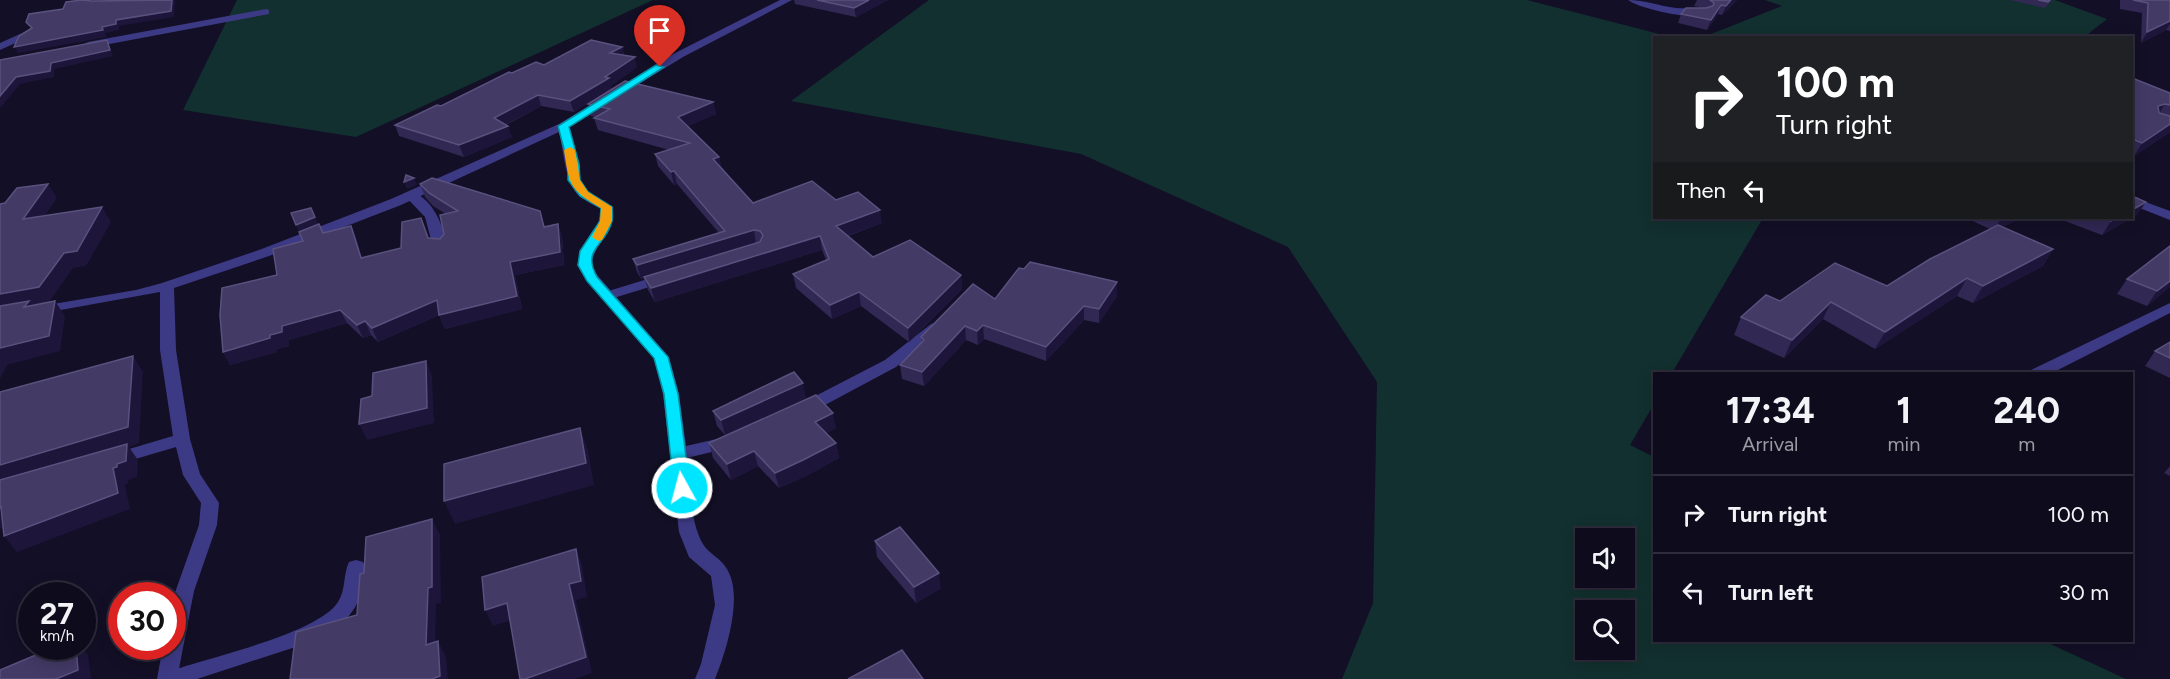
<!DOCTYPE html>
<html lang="en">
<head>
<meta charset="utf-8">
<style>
	body { margin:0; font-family:Figtree,sans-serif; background:#1c1929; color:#f1f3f6; height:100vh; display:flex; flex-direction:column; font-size:22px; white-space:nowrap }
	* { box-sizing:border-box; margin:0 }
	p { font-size:20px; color:#9b9ba3 }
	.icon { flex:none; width:33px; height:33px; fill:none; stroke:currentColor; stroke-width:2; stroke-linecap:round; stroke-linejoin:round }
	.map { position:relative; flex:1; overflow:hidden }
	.panel { position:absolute; left:1653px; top:372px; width:480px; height:270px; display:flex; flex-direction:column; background:#0e0b1c; border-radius:0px; box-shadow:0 3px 15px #0003,0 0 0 2px #2e2b3b }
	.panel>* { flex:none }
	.guide { position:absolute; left:1653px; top:36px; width:480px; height:183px; border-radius:0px; box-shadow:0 3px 15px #0003,0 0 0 2px #2e2b3b; background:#202124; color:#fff; overflow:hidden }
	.fabs { position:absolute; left:1575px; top:528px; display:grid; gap:12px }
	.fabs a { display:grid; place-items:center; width:60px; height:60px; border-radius:0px; background:#0e0b1c; box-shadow:0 3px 15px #0003,0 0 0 2px #2e2b3b; font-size:30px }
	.speed { position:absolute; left:18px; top:582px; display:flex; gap:12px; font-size:30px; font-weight:700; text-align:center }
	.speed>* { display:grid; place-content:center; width:78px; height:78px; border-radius:50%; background:#0e0b1c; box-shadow:0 3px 15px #0003,0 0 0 2px #2e2b3b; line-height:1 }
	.speed small { font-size:15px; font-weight:400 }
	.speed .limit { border:9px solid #d22; background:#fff; color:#111 }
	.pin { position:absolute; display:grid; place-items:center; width:51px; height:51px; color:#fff; margin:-62px -26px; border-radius:50% 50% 50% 0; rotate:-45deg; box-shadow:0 0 6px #0007 }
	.pin .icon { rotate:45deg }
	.me { position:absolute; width:66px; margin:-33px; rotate:353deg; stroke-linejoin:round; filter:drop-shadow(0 0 4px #0008) }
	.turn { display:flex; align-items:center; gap:21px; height:126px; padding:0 24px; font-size:27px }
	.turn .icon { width:78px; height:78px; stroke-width:2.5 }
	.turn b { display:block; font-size:42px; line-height:51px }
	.then { display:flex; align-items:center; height:57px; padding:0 24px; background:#0003; gap:12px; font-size:22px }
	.eta { display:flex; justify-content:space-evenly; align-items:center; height:102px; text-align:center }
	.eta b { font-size:36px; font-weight:700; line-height:42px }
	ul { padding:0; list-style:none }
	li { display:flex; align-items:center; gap:18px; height:78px; padding:0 24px; border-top:2px solid #2e2b3b }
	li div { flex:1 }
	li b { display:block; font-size:22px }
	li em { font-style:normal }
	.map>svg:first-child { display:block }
	.green { fill:#12302f; fill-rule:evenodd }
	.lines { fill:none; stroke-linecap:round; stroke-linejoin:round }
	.lane { fill:#3d3a85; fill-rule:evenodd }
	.street { fill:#3d3a85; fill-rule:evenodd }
	.wall { fill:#312854 }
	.shaded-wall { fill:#1d163a }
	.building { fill:#433a66; stroke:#5a527e; stroke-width:1.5 }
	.route { fill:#00e5ff; stroke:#0095a6; stroke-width:1.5 }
	.slow { fill:#f59e0b }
</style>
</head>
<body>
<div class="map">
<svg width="2170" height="679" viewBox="0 0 2170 679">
	<rect width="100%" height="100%" fill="#130f26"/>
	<g class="green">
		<path d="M237,0h416l-297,137 -173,-27z"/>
		<path d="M929,0h598l144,37 -17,1v180h109l-91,155 -18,1v30l-24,41 24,12v183l390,1 82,38h-784l31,-76 4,-221 -89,-135 -207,-93 -290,-53zM1624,538v40h-38v-40zM1624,610v40h-38v-40z"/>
		<path d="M1765,0h290l52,19 -24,19h-382l81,-32z"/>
	</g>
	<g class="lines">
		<g class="lane">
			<path d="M29,30l5,3 -1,2 -33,15v-7z"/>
			<path d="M410,191c23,7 34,35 37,56l-2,3h-10l-2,-3 -8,-30 -21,-22z"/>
			<path d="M2132,197l38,14v9l-38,-15z"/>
			<path d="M664,274l5,1 2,3 -2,3 -62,19 -7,-4 2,-3z"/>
			<path d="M356,560l7,2c4,7 2,16 0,24 -5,26 -23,42 -46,54l-120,39h-36l3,-6c39,-14 154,-39 174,-71 8,-12 5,-28 11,-40z"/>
		</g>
		<g class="street">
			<path d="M780,0h12l-109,57 -114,70 10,37 1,16 8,11 25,16c1,26 -17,34 -22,58l7,11 71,81 10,37 7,52 44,-10 6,2 2,4 -2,4 -49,12c3,23 3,57 12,78 7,19 22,20 29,35 15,27 -2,81 -13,108h-20l6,-15 14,-59 -4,-29 -22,-19 -10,-25 -16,-138 -9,-36 -67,-77 -10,-16c5,-21 23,-34 24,-56 -7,-4 -16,-8 -22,-13 -14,-13 -15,-44 -20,-64l-158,73 -132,51 -95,32 2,62 14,89 10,35 19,29 -2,22 -23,66 -17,88h-20l6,-33h9v-45l27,-76 2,-22 -18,-28 -7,-28 -61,18 -6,-2 -2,-4 2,-4 64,-19 -13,-86v-58l-160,29v-8l136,-23 26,-7 97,-33 132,-51 168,-75 116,-71z"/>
			<path d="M1628,0c17,0 31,6 48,8 10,1 25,-1 33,5 -12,9 -69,-4 -81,-13z"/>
			<path d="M266,9l3,1v4l-181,34 -5,-3 5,-3z"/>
			<path d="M2170,303v10l-120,61h-20l1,-4z"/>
			<path d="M936,323l5,1 2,3 -2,3 -45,37 -86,46h-12l-2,-4 2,-4 87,-45 46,-36z"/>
		</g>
	</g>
	<g class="wall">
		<path d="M794,0h94l-32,17 -61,-13z"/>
		<path d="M1697,0h40l-15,15 -4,-1 -11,16 -29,-7 3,-9 23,-6 -10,-2z"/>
		<path d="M2010,0h42l-7,8z"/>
		<path d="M2120,0h50v31l-4,-1 -25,13 1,-30 -22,-4z"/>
		<path d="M622,47l2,8 13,12 -63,45 -33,-6 -35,19 6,12 -48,20 -65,-21 -4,-11 46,-19 71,-33z"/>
		<path d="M2132,78l38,15v39l-36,24 -2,-1z"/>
		<path d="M713,102l3,12 -28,12 31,31 2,10 32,36 83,-3 46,23 -34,13 25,21 88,18 1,14 -53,53 -48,-36 -29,13 -36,-31 -3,-14 33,-14 -4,-10 -167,52 -7,-12 -4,-12 -3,1 -4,-7 -4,-13 86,-26 -42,-49 -3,1 -16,-19 -3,-12 14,-4 -71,-20 -4,-12 2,-1 -5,-1 -3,-12z"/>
		<path d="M420,184l125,42 13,-2 4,13 2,28 -49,10 7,34 -77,20 -6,-14 -61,27 -7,-7 -8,3 -16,-15 -58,17v6l-12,3v3l-47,13 -7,-13 54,-77 26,-34 20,-8 28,-7 5,12 6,20 39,-10 20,-30 8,20 11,1 4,-5 2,-20 -13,-8 -8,-9z"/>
		<path d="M2137,215l-35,20 -45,-17h75z"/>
		<path d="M1966,218h56l-20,9 51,22 -10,17 -70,37 -16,-7 -82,53 -52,-30 -39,39 -50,-23 7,-18 39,-16 107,-15 103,-57z"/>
		<path d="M2170,246v41l-23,19 -30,-12 10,-15z"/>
		<path d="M1024,269l93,13v14l-18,27 -15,-3 -38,41 -62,-22 -6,6 -12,-5 -42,46 -22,-7 -2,-14 22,-22 -1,-6 74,-38z"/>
		<path d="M2170,342v36l-25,-12 10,-15z"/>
		<path d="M806,398l-81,37 -8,-9 -4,-15z"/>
		<path d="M836,428l-10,5 10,10 3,15 -33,18 -27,12 -21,-22 -27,14 -18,-22 -4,-15z"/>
		<path d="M2170,466v10l-6,-3z"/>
		<path d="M875,541l66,47 -25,15 -39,-46z"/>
	</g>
	<g class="shaded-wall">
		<path d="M172,0h3l-1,17 -55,9v4l-14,3 2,4 -89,16 -4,-6 88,-20 14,-7z"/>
		<path d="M869,0h19l-32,17 -2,-9z"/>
		<path d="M1731,0h6l-15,15 4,-9z"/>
		<path d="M1721,5l-3,9 -11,16 4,-10z"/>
		<path d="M2170,21v3l-4,6 -25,13 6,-11z"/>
		<path d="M107,40l6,16 -59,13v8l-34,7 -20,24v-12l16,-19z"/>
		<path d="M622,47l2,10 -14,-4z"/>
		<path d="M635,57l2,10 -26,19 1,3 -38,23 -4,-11z"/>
		<path d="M538,95l3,11 -44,23 -3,-11z"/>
		<path d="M713,102l3,12 -35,15 -3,-12z"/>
		<path d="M2165,104l-8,13 1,-11z"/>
		<path d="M2170,124v8l-36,24 8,-13z"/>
		<path d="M508,126l4,11 -48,20 -5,-12z"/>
		<path d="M719,157l3,13 -9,-11z"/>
		<path d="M674,171l3,13 -3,1 -3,-13z"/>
		<path d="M414,178l3,7 -10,4 -3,-7z"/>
		<path d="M48,184l9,14 -24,35 -10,-14z"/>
		<path d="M2146,202l-9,13 -35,20 9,-14 6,-3h15v-8z"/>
		<path d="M102,207l9,15 -25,44 -13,2 -24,34 -49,9v-17l64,-41z"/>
		<path d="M880,210l2,13 -44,16 -2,-13z"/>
		<path d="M315,217l4,8 -20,7 -3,-7z"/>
		<path d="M2001,218h21l-28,13z"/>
		<path d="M558,224l4,13 2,28 -49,10 7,34 -77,20 -6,-14 71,-53z"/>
		<path d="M351,226l5,12 10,33 -5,-13z"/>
		<path d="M754,230l2,14 -115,35 -4,-14z"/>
		<path d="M820,236l2,14 -167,52 -4,-14z"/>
		<path d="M2053,249l-10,17 -70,37 10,-17z"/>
		<path d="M961,275l1,14 -53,53 -1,-14z"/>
		<path d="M1967,278l-10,18 -82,53 10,-17z"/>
		<path d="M2170,281v6l-23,19 10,-15z"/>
		<path d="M1117,282v14l-18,27v-14z"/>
		<path d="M859,292l2,14 -29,13 -2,-14z"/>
		<path d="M437,300l6,13 -65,29 -6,-14z"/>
		<path d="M55,301l10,15 -5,35 -53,14 -7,14v-31z"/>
		<path d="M1831,302l-8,17 -39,39 8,-18z"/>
		<path d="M1084,306v14l-38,41v-14z"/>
		<path d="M340,310l7,13 -58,17v6l-12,3v3l-47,13 -7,-13 59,-26z"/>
		<path d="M365,321l6,14 -8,3 -6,-13z"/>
		<path d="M983,325l1,14 -6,6 -1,-14z"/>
		<path d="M965,326l1,14 -42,46 -2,-14z"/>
		<path d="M133,356l10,16 -4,71 -10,4 9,13 -1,17 -9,3v3l-3,2 5,24 -113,43 -13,-16 -4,-51v-20z"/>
		<path d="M426,361l6,15 2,47 -67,17 -8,-16z"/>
		<path d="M803,383l3,15 -81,37 -4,-15z"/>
		<path d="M833,413l3,15 -18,9 -3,-15z"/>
		<path d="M580,428l8,22 6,35 -139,39 -11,-23z"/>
		<path d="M836,443l3,15 -33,18 -27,12 -4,-15z"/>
		<path d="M754,451l4,15 -27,14 -4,-16z"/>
		<path d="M1,507l13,17 -14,5v-21z"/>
		<path d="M432,519l8,16 1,68 -5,1 -1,56 -9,-15 2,-57z"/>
		<path d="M576,549l6,16 5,32 -11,3 16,73 -17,6h-50l44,-95z"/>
		<path d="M939,573l2,15 -25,15 -2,-16z"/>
		<path d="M507,603l8,16 -22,7 -8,-16z"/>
		<path d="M438,641l8,16 2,22h-16z"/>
		<path d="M76,646h5l7,9 3,24h-35z"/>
	</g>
	<g class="building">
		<path d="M81,0l11,1 80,-1 -1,11 -55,9v4l-14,3 1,3 -89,17 5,-11 13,-8 -6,-6 3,-8 34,-5 3,-7z"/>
		<path d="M817,0h52l-15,8z"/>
		<path d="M1710,0h21l-5,6 -5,-1 -10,15 -30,-6 5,-6h20l7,-2 1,-3z"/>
		<path d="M2038,0h12l-2,2z"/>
		<path d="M2133,0h37v21l-23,11 1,-29z"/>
		<path d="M107,40l3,10 -59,13 -1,8 -34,6 -16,19v-36z"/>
		<path d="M591,40l31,7 -12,6 25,4 -30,20 4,1 -39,23 -32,-6 -44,23 14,8 -49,19 -64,-20 42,-20 4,1 68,-34 3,1 24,-11 8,3z"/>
		<path d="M2132,78l38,15v12l-5,-1 -7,2 1,7 11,3v8l-28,19 -10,-4z"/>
		<path d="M625,81l88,21 -35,15 41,40 -6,2 40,44 59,-22 24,19 22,-8 22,18 -44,16 37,31 37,-17 51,35 -53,53 -49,-36 -29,13 -37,-31 36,-15 -9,-23 -169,52 -7,-11 116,-35 3,-7 -3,-4 -6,-1 -117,35 -4,-6 92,-28 -51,-60 -3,1 -16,-18 35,-11 -96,-25 16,-9 -22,-5z"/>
		<path d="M406,175l8,3 -10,4z"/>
		<path d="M432,178l108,33 4,16 14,-3 2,28 -50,10 7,34 -78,19 -2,-15 -65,28 -7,-7 -8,4 -17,-15 -58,16v6l-12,3v3l-47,14 -3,-37 2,-27 55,-13 -4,-26 30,-8 -4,-9 20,-8 4,9 28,-7 10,32 40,-10 1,-26 19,-4 7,20 12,1 4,-5 -4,-19 18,-4 -29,-18 -9,-9z"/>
		<path d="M48,184l-25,35 79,-12 -25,44 -13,2 -25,34 -39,7v-90l5,-1 12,-15z"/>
		<path d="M2132,196l14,6 -14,8z"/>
		<path d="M311,208l4,9 -19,8 -5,-12z"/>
		<path d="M2101,218h16l-6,3z"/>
		<path d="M1998,225l55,24 -70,37 -16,-8 -82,54 -54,-30 -39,38 -51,-23 25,-22 14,6 55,-38 52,23 43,-27z"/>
		<path d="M2170,246v35l-13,10 -30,-12z"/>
		<path d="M1030,262l87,20 -18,27 -15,-3 -38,41 -63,-22 -6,6 -12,-5 -43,46 -22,-7 24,-25 -3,-3 52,-53 22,15 24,-31 5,1z"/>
		<path d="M29,301l-5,6 31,-6 -6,35 -49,12v-42z"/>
		<path d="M2170,342v16l-15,-7z"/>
		<path d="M133,356l-5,71 -128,38v-73z"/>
		<path d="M426,361l1,47 -68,16 2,-25 11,-3 1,-23z"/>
		<path d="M794,372l9,11 -82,37 -8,-9z"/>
		<path d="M816,395l17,18 -18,9 21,21 -33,17 -28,13 -21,-22 -27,13 -18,-21z"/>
		<path d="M580,428l6,35 -142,38v-37z"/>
		<path d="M127,444l-1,17 -9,3v3l-4,1 5,25 -114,43 -3,-29 -1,1v-28z"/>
		<path d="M432,519v68l-4,1 -2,57 12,-4 2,35 -8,3h-142l6,-47 61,-17 3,-41 4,-1 2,-36z"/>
		<path d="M900,527l39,46 -25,14 -39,-46z"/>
		<path d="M576,549l5,32 -12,3 17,73 -61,22h-5l-13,-76 -22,7 -3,-33z"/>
		<path d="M57,646h19l2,24 -22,9h-56v-9z"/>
		<path d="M902,650l21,29h-75z"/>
	</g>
	<path class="route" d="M656,65l8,2 -95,60 10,37 1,16 8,12 24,15c0,4 1,10 0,14 -6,25 -31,27 -15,56l71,80 10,37 12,94 -3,4h-11l-2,-4 -10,-94 -10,-36 -67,-77 -9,-16 2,-14 20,-30 1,-13 -21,-12 -12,-16v-16l-10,-38z"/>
	<path class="slow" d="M570,147l5,3 5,30 8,12 24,15v14l-10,19 -4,1 -6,-4 8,-16 1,-13c-31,-18 -32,-23 -37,-58z"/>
</svg>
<div class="fabs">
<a><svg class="icon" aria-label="sound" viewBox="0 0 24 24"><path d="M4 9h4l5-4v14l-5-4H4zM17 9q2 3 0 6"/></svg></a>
<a><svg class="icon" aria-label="search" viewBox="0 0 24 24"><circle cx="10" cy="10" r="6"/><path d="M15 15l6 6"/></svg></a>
</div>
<div class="speed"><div>27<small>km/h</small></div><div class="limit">30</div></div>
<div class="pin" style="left:660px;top:67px;background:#d93025"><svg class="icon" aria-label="arrive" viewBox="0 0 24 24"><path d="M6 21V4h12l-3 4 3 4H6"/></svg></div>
<svg class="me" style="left:682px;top:488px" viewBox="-20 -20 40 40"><circle r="17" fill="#00e5ff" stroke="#fff" stroke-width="3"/><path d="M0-11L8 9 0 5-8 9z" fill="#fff"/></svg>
<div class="guide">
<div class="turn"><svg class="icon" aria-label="right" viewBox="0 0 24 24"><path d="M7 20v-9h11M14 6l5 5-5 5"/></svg><div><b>100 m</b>Turn right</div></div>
<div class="then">Then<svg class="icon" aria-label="left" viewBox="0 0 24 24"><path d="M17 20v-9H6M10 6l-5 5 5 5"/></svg></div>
</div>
<section class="panel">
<div class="eta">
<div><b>17:34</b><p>Arrival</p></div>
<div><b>1</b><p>min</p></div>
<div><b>240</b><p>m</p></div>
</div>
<ul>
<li><svg class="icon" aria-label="right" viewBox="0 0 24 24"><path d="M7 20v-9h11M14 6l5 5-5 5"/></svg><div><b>Turn right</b></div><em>100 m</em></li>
<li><svg class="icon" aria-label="left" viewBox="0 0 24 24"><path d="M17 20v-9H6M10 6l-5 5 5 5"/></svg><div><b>Turn left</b></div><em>30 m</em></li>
</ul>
</section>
</div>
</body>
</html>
